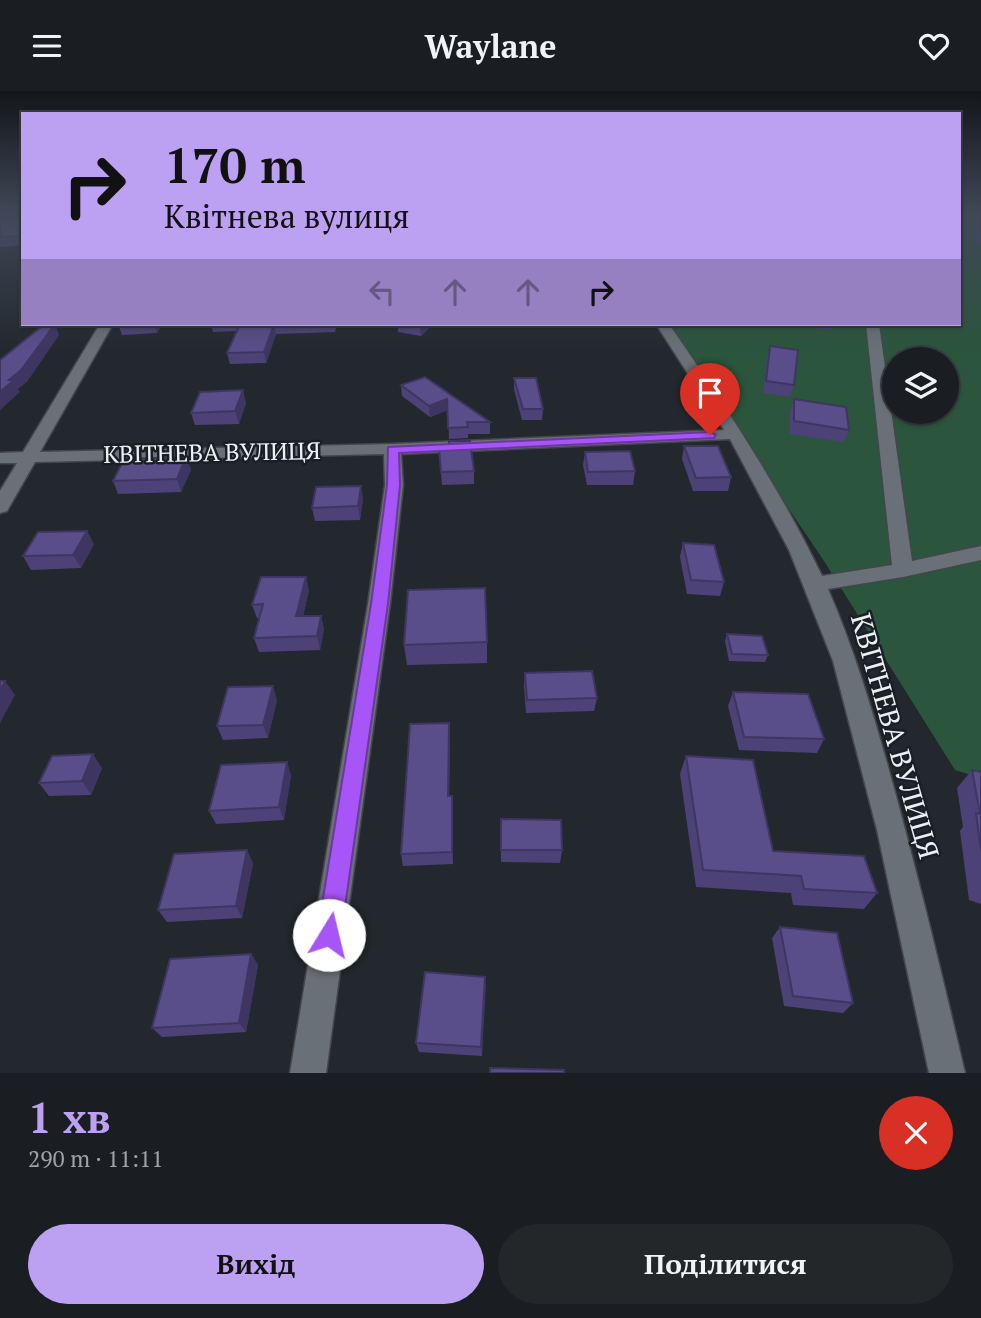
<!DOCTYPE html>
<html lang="uk">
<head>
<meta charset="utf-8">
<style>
	body { margin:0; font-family:"PT Serif",serif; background:#23272a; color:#f1f3f6; height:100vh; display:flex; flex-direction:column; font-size:26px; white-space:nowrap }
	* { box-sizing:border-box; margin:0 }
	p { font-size:23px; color:#9fa2a5 }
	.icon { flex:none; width:38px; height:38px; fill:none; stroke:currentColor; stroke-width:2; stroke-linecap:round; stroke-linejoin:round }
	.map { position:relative; height:982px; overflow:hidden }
	.panel { display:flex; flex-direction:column; background:#1a1e22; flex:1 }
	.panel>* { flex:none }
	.guide { position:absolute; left:21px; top:21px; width:940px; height:214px; border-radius:0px; box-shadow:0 2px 5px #0004,0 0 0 2px #383c40; background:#bca0f2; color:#111; overflow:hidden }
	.controls { position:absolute; left:882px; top:256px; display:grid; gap:14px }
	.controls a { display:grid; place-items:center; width:77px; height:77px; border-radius:50%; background:#1a1e22; box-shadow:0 2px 5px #0004,0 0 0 2px #383c40; font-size:35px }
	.pin { position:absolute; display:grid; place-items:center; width:60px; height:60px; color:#fff; margin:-72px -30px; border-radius:50% 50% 50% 0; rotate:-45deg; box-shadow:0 0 7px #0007 }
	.pin .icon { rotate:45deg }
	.me { position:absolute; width:77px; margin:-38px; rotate:9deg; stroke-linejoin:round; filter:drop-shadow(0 0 5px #0008) }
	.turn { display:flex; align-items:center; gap:24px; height:147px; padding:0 28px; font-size:32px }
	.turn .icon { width:91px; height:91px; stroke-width:2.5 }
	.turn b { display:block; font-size:49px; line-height:60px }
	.lanes { display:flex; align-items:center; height:66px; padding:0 28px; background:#0003; justify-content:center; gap:35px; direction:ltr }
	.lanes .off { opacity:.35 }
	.round { display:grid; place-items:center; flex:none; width:74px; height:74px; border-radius:37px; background:#23272a }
	.headline { display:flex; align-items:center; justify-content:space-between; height:119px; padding:0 28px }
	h1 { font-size:42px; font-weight:700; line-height:52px; color:#bca0f2 }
	.primary-button { display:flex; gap:14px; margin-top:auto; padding:14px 28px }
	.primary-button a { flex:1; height:80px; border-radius:42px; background:#bca0f2; color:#111; font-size:28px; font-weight:700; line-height:80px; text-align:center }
	.primary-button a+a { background:#23272a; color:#f1f3f6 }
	header { display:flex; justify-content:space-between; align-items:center; height:91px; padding:0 28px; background:#1a1e22; font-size:32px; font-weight:700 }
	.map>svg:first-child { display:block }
	.green { fill:#2b553c; fill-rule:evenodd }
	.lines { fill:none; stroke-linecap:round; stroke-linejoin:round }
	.street-casing { stroke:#43464b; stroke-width:3 }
	.street { fill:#6a7077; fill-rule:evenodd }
	.wall { fill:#4d4277 }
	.shaded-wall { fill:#3e3661 }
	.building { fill:#594d8a; stroke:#3e3661; stroke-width:2 }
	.route { fill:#a855f7; stroke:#6d37a1; stroke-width:2 }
	.labels { text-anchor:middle; stroke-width:5; stroke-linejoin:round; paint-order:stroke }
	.street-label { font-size:24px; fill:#eceff3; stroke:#1a1f24 }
	.near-street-label { font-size:28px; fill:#eceff3; stroke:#1a1f24 }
</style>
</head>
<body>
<header><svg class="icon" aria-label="menu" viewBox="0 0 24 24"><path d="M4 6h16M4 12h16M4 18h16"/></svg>Waylane<svg class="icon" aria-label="heart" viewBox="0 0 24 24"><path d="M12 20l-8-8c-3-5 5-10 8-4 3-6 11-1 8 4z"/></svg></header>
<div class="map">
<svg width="981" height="982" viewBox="0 0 981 982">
	<rect width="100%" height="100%" fill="#23282e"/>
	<path class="green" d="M959,123h22v564l-26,-8 -131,-209 -160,-237h295zM894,268h53v52h-53z"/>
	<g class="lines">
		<g class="street-casing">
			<path id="street" d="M100,233h13l-73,128 352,-8 332,-14 -68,-106h13c56,82 110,162 153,252l70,-11 -26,-241h13l33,237 69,-15v14l-78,17 -75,12c30,69 50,141 70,214 24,89 46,180 67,270h-36l-52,-243 -44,-169 -44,-111 -59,-111 -329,15 2,31 -13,119 -64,469h-36l78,-469 17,-119 -1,-31 -349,8 -28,49 -7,2v-22l17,-28h-17v-10l23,-1z"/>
		</g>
		<use href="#street" class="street"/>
	</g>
	<g class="wall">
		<path d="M966,123h15v30h-2z"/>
		<path d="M23,126v28l-23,2v-29z"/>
		<path d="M118,233h44l-5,9 -35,2z"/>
		<path d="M211,233h126l-2,8 -59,2 -10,29 -36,1 -3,-11 10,-22 -24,1z"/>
		<path d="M398,233h35l-12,12 -23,-4z"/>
		<path d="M468,233h28h-9v4h-19z"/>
		<path d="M799,233h34l-2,6 -32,-4z"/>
		<path d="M770,255l24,39 -4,12 -27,-4 4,-35z"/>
		<path d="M514,287l29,31 -1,11h-20l-8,-31z"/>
		<path d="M401,294l89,37v12h-22v4l-19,1 -1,-29 -18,7 -28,-21z"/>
		<path d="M794,308l55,31 -5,12 -54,-8v-22z"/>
		<path d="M246,312l-7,21 -44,1 -4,-12z"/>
		<path d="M684,355l47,31 -3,14h-35l-11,-32z"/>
		<path d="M439,358l35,22v13l-32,1z"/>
		<path d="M585,361l50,19 -2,14h-46l-4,-20z"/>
		<path d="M186,366l5,13 -10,22 -63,2 -5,-13z"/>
		<path d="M363,408l-3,21 -45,1 -3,-13z"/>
		<path d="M683,452l41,39 -4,14 -33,-2 -7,-37z"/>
		<path d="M94,453l-13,24 -50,2 -8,-14z"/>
		<path d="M309,499l-6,26h18l3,13 -4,21 -61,2 -5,-14 5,-20h-2l-5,-13z"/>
		<path d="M727,543l41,21 -3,7 -36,-1 -4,-20z"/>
		<path d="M487,551v21l-80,2 -3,-20z"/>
		<path d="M525,582l72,25 -3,13 -68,2 -2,-27z"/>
		<path d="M733,601l91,47 -7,14 -78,-3 -11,-44z"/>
		<path d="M277,609l-9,38 -45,2 -6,-14z"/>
		<path d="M450,645l-1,60 4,13v55l-50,2 -2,-12z"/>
		<path d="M686,665l87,95 104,42 -13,16 -71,-4 -2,-12 -95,-6 -16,-113z"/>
		<path d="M102,677l-11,27 -42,1 -10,-13z"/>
		<path d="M972,679l9,2v132l-12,-4 -9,-69 3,-4 -6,-39z"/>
		<path d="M291,684l-7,45 -68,4 -7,-13z"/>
		<path d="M501,728l61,31 -2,13 -59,-1z"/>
		<path d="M253,772l-11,55 -75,4 -9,-12z"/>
		<path d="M780,836l73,76 -10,10 -59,-7 -12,-68z"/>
		<path d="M251,863l7,11 -12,67 -84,5 -10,-9z"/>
		<path d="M485,886l-3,79 -63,-4 -3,-9z"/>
	</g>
	<g class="shaded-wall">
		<path d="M55,233l4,11 -32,47 -9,7 2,3 -20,18v-18z"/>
		<path d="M154,233h8l-5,9z"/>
		<path d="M274,233l2,10 -10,29 -2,-11z"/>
		<path d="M422,233h11l-12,12 -1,-10z"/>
		<path d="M243,299l3,13 -7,21 -4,-13z"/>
		<path d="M447,308l1,11 -18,7 -1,-11z"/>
		<path d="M186,366l5,13 -10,22 -4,-13z"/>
		<path d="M361,395l2,13 -3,21 -2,-14z"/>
		<path d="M87,440l7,13 -13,24 -8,-13z"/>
		<path d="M306,486l3,13 -9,40 -4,-14z"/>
		<path d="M321,525l3,13 -4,21 -3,-14z"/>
		<path d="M5,590l10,14 -15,28v-33z"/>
		<path d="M273,595l4,14 -9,38 -5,-13z"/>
		<path d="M449,632l1,13 -1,73 -1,-13z"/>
		<path d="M93,663l9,14 -11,27 -9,-14z"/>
		<path d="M287,671l4,13 -7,45 -5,-13z"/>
		<path d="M452,705l1,13v55l-1,-12z"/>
		<path d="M247,759l6,13 -11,55 -6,-12z"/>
		<path d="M251,863l7,11 -12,67 -7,-9z"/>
		<path d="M485,886l1,10 -4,69 -1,-9z"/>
	</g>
	<g class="building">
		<path d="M974,123h7v15z"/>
		<path d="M23,126v19l-23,1v-19z"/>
		<path d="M45,233h10l-34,46 -12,10h5l-14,12v-32z"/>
		<path d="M240,233h34l-10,28 -37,1z"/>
		<path d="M770,255l28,4 -4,35 -28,-4z"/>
		<path d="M425,286l65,45h-23l1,5 -20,1 -1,-29 -18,7 -28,-21z"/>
		<path d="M514,287h22l7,31h-20z"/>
		<path d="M243,299l-8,21 -44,2 9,-21z"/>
		<path d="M794,308l52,8 3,23 -55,-9z"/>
		<path d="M449,350h21l4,30 -33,1 -2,-23 10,-1z"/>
		<path d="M684,355h34l13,31 -35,1z"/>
		<path d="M630,360l5,20 -47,1 -3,-20z"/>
		<path d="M186,366l-9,22 -64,2 11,-22z"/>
		<path d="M361,395l-3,20 -46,2 4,-21z"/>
		<path d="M87,440l-14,24 -50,1 15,-24z"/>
		<path d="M683,452l31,2 10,37 -33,-2z"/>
		<path d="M261,486h45l-10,39h25l-4,20 -63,2 9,-34 -11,1z"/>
		<path d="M485,497l2,54 -83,3 4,-55z"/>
		<path d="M727,543l35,2 6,19 -36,-1z"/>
		<path d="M592,580l5,27 -70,2 -2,-27z"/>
		<path d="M0,590h5l-5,9z"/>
		<path d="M273,595l-10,39 -46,1 11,-39z"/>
		<path d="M733,601l75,2 16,45 -80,-2z"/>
		<path d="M449,632l-1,73h4v56l-51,2 9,-130z"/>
		<path d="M93,663l-11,27 -43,2 13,-27z"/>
		<path d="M686,665l67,4 20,91 91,5 13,37 -73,-4 -3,-13 -98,-6z"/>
		<path d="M287,671l-8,45 -70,4 12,-46z"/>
		<path d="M972,679l9,2v78l-5,-37 4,1z"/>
		<path d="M501,728l60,1 1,30h-61z"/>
		<path d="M247,759l-11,56 -78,4 16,-56z"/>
		<path d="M780,836l57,6 16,70 -60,-7z"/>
		<path d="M251,863l-12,69 -87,5 18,-69z"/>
		<path d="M425,881l60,5 -4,70 -65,-4z"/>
		<path d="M490,977l74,2v3h-74z"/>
	</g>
	<linearGradient id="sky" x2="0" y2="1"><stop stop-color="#131619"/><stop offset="0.47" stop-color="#3f4857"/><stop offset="1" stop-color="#3f4857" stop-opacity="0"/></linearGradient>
	<rect width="981" height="260" fill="url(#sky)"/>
	<path class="route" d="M710,341l6,3 -2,3 -315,15 1,32 -12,119 -47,331 -3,9 -9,3 -9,-3 -3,-9 54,-331 16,-119 1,-38z"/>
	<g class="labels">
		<g class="street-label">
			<text transform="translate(212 362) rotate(-1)" y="8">КВІТНЕВА ВУЛИЦЯ</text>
		</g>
		<g class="near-street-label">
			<text transform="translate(895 645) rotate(74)" y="10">КВІТНЕВА ВУЛИЦЯ</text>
		</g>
	</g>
</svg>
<div class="controls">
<a><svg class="icon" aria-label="layers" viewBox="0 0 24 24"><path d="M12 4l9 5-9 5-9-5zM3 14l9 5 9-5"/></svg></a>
</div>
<div class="pin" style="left:710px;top:344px;background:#d93025"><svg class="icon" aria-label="arrive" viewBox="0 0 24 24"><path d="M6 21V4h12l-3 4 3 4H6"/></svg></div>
<svg class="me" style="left:329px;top:844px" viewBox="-20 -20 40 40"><circle r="19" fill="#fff"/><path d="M0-13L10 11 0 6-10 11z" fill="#a855f7"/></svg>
<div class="guide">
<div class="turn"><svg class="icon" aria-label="right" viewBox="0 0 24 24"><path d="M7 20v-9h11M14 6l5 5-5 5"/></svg><div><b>170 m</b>Квітнева вулиця</div></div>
<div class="lanes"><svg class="icon off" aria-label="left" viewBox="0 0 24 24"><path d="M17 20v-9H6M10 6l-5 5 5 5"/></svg><svg class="icon off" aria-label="ahead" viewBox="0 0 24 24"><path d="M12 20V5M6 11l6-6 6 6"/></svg><svg class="icon off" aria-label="ahead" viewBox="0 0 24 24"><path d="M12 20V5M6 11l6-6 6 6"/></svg><svg class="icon" aria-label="right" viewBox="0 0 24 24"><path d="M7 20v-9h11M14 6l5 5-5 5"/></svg></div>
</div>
</div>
<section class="panel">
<div class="headline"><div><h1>1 хв</h1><p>290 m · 11:11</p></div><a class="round" style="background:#d93025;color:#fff"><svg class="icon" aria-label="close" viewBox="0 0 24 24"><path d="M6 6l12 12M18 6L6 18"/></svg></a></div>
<div class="primary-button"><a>Вихід</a><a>Поділитися</a></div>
</section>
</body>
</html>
